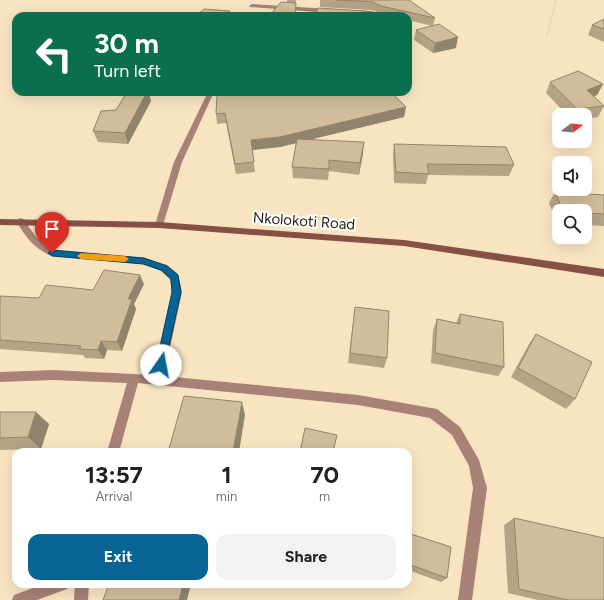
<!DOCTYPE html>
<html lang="en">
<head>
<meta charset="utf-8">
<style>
	body { margin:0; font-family:Figtree,sans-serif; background:#f2f2f2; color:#202124; height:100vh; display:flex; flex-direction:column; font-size:15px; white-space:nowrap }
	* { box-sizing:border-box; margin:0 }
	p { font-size:13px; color:#757577 }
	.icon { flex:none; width:22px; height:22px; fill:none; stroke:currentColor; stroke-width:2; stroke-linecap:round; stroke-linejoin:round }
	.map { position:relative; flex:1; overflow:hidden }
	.details { position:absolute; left:12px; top:448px; width:400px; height:140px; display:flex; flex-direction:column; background:#fff; border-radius:12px; box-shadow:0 4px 16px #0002 }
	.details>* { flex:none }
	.hud { position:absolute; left:12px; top:12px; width:400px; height:84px; border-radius:12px; box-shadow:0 4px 16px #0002; background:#0b6e4f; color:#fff; overflow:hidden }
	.needle { width:26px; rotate:74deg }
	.tools { position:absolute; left:552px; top:108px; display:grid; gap:8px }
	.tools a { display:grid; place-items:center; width:40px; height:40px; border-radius:8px; background:#fff; box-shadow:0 4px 16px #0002; font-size:20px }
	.pin { position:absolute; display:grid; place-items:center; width:34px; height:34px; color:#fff; margin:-41px -17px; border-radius:50% 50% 50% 0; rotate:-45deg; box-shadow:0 0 4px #0007 }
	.pin .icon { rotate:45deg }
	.me { position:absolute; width:44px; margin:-22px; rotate:12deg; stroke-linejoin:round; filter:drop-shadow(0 0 3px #0008) }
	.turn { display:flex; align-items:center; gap:14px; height:84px; padding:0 16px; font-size:18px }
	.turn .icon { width:52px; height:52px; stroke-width:2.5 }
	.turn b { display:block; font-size:28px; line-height:34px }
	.eta { display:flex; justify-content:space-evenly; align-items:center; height:68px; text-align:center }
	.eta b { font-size:24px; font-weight:700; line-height:28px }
	.cta { display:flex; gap:8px; margin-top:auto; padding:8px 16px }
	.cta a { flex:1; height:46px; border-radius:12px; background:#076494; color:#fff; font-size:16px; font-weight:700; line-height:46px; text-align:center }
	.cta a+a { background:#f2f2f2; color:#202124 }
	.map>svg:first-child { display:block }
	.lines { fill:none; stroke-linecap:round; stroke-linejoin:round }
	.path { stroke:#b2a287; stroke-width:1.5; stroke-dasharray:0.5 2; stroke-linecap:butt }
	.lane { fill:#a88177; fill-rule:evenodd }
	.street { fill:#a88177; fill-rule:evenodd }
	.secondary { fill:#865043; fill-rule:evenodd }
	.wall { fill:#b4a385 }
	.shaded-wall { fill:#92846c }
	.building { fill:#d1bd9b; stroke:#92846c }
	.route { fill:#076494; stroke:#054160 }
	.slow { fill:#f59e0b }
	.labels { text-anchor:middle; stroke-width:4; stroke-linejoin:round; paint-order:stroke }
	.street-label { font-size:15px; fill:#271f13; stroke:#fff }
</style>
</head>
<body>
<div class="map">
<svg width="604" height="600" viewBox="0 0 604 600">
	<rect width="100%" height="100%" fill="#f9e4c2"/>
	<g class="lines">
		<path class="path" d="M547,35l9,-35"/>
		<path class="lane" d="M44,584h25l-2,5 -30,11h-25l2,-5z"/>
		<g class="street">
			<path d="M252,4l78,5 3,2 -3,2 -80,-6 -1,-1z"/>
			<path d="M352,10l20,1 10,5 -32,-3 -1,-1z"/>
			<path d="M208,92h6l-32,70 -19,63 -1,2h-6l-1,-2 19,-63z"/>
			<path d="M20,218l3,1 14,19 17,12 90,8 23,7 11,9 4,18 -18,84 194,19 79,14 23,18 19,33 8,28 -15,112h-14l15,-112 -4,-22 -17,-31 -22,-17 -72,-13 -220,-22 -19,69h-12l20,-69 -74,-3 -53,2v-10l53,-2 100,5 19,-83 -2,-13 -9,-8 -18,-7 -94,-9c-16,-8 -24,-19 -33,-34z"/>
			<path d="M75,584h14l-1,16h-14z"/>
		</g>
		<path class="secondary" d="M0,219l159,3 245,18 200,29v8l-200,-31 -245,-18 -159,-3z"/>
	</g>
	<g class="wall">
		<path d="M287,0h9l-1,16h-26l18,-13z"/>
		<path d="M320,0h89l26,18 -2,8 23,22 -23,5 -19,-13 2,-10 16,-4 -24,-6v-4h-17l-11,-3 -8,-3 -52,-3z"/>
		<path d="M604,19v23l-16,-7 4,-10z"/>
		<path d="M550,82l53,2 -6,11 -3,1 10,10 -6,11 -13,2v-4h-18l-21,-22z"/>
		<path d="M220,95l186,12 -2,10 -92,22 51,14 -4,22 -30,-4 -1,9 -35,-2 -1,-11 4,-24 -16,4 -28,3 3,22 -19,2 -10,-51 -9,1 -1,-10z"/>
		<path d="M151,101l-23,43 -30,-2 -5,-11 23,-21z"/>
		<path d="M394,144l120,21 -5,11 -81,-1 -2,9 -32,-1 -1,-28z"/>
		<path d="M555,192l49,3v31l-19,-1v-14h-26v12h-2l-8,-20z"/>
		<path d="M144,284l-10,20 2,5 -14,42 -15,-1 -3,9 -19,-1 -2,-3 -83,-6v-53l39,2 54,-8z"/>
		<path d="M355,307l32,51 -3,10 -36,-5z"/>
		<path d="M460,314l44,53 -6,9 -67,-13 2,-33 4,-11 19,4z"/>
		<path d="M536,334l39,65 -9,10 -55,-32 18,-33z"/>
		<path d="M0,412l49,12 -8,25 -41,1z"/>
		<path d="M514,518l63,14 27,68h-66l-30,-7 -4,-68z"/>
		<path d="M408,533l39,45 -6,4 -33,-12z"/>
	</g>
	<g class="shaded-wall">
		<path d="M230,11v5h-3z"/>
		<path d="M365,11v5h-6z"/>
		<path d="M458,37l-2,11 -23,5 2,-10z"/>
		<path d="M603,84l-6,11 -15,6 5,-11z"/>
		<path d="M147,92h2l2,9 -23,43 -3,-11z"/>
		<path d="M406,107l-2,10 -124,30 -28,3 -1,-10z"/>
		<path d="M364,142l-1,11 -4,22 1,-12z"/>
		<path d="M140,275l4,9 -10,20 2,5 -14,42 -5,-9 11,-43z"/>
		<path d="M101,341l6,9 -3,9 -6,-9z"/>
		<path d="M242,402l3,13 -6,37h-6z"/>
		<path d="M36,412l13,12 -8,25 -13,-12z"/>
		<path d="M183,584h8l-4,16h-8z"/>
	</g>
	<g class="building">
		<path d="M336,0h73l26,18 -54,-12 -8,-4z"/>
		<path d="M281,2l15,1 -1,13h-26z"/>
		<path d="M318,8l47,3 -6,5h-44z"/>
		<path d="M204,9l26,2 -3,5h-31z"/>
		<path d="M604,19v10l-12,-4z"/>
		<path d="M439,24l19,13 -23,6 -19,-13z"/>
		<path d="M578,71l25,13 -16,6 17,16 -27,3 -27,-27z"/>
		<path d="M127,92h20l-22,41 -32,-2 8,-20 15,-1z"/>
		<path d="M221,92h170l15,15 -126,30 -29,3 3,22 -19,2 -10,-51 -9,1 1,-19h3z"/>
		<path d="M297,139l67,3 -4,21 -31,-3v9l-37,-2z"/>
		<path d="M394,144l112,3 8,18 -87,-1 2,10 -33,-2z"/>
		<path d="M555,192l49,3v19l-19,-1v-2h-22z"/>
		<path d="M104,270l36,5 -12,24h4l-15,43 -16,-1 -3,9 -19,-1 2,-3 -81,-6v-44l39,2 7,-13 47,5z"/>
		<path d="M355,307l34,4 -2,47 -37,-5z"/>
		<path d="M460,314l43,8 1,45 -69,-14 2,-34 23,5z"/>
		<path d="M536,334l56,28 -17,37 -57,-31z"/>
		<path d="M184,396l58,6 -9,50h-65z"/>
		<path d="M0,412h36l-8,25 -28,1z"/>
		<path d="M305,428l32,7 -4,17h-33z"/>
		<path d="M514,518l90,20v62h-36l-49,-11z"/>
		<path d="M408,533l43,14 -4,31 -39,-14z"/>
		<path d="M109,584h74l-4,16h-76z"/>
	</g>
	<path class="route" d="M52,250l92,8 23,8 11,9 3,17 -17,77 -3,1 -5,-5 16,-73 -1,-13 -10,-9 -18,-6 -91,-8 -4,-3z"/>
	<path class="slow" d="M81,253l44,3 4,3 -4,3 -44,-3 -4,-3z"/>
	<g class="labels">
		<g class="street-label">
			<text transform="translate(304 221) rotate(4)" y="5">Nkolokoti Road</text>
		</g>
	</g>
</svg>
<div class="tools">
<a><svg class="needle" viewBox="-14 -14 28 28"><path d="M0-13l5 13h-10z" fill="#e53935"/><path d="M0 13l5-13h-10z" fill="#757577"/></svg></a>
<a><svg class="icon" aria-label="sound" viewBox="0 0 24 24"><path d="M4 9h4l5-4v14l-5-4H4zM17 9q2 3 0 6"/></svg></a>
<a><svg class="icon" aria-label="search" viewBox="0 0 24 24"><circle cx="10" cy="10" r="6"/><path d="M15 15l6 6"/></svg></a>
</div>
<div class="pin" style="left:52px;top:253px;background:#d93025"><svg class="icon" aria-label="arrive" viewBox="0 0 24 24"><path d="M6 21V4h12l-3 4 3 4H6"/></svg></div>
<svg class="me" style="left:161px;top:365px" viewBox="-20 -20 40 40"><circle r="19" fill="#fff"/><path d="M0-13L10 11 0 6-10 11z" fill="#076494"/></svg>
<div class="hud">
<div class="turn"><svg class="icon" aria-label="left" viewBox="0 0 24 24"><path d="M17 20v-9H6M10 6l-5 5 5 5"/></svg><div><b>30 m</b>Turn left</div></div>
</div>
<section class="details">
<div class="eta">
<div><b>13:57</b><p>Arrival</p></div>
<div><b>1</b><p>min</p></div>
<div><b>70</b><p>m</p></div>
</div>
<div class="cta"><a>Exit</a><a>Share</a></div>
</section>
</div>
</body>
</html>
